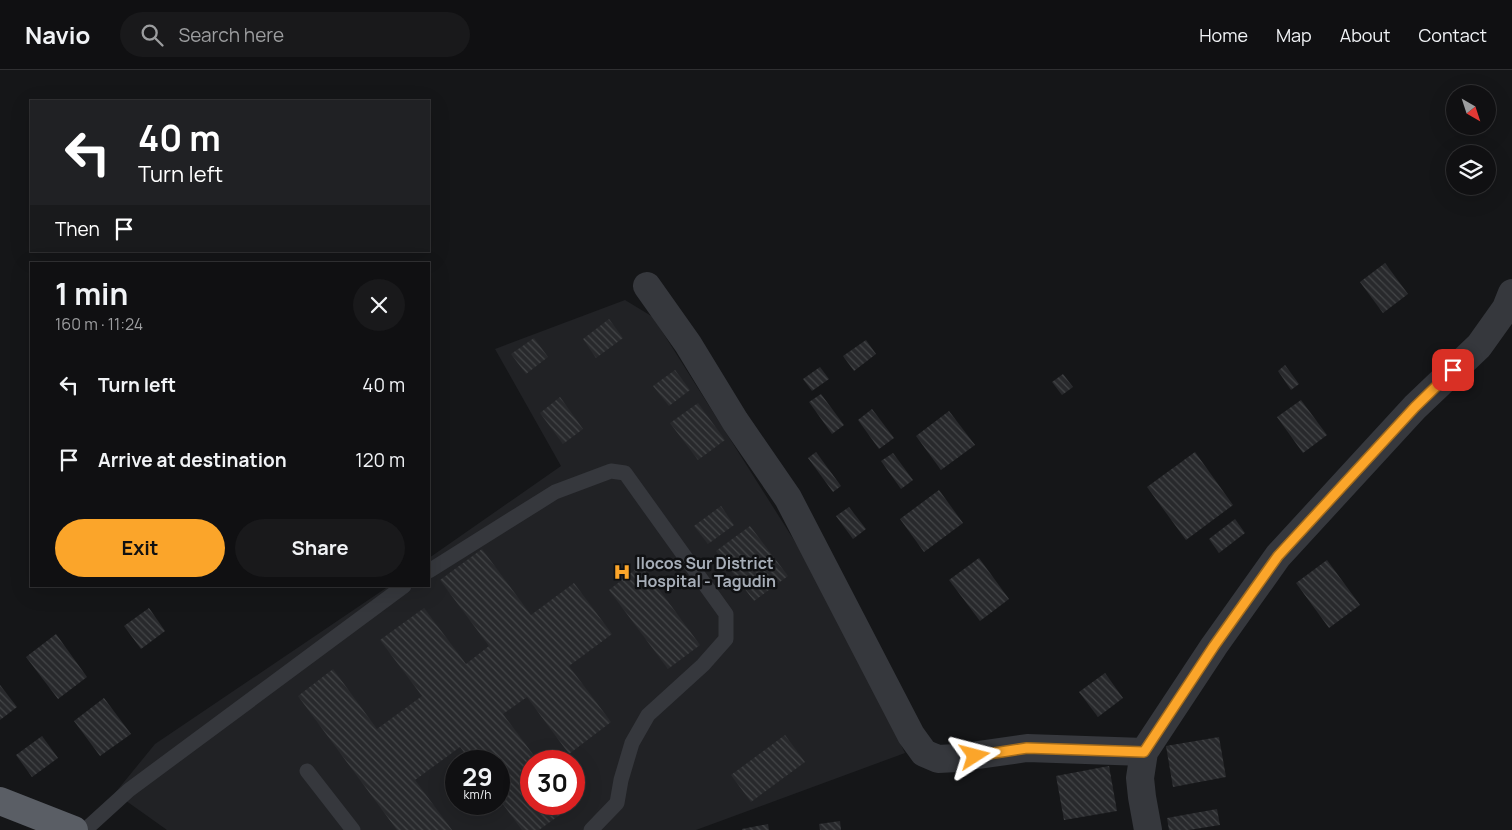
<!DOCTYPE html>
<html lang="en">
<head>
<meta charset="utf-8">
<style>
	body { margin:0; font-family:Manrope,sans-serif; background:#19191b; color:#f1f3f6; height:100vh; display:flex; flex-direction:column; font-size:19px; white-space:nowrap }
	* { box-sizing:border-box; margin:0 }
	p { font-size:16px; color:#9c9d9f }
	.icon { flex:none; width:28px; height:28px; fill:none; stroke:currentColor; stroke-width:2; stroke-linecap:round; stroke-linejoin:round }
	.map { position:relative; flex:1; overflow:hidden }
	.details { position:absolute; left:30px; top:192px; width:400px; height:325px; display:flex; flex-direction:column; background:#101012; border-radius:0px; box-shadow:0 5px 20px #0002,0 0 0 1px #303032 }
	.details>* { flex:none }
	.banner { position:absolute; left:30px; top:30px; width:400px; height:152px; border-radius:0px; box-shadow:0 5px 20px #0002,0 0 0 1px #303032; background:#202124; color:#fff; overflow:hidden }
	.needle { width:32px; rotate:141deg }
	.fabs { position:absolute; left:1446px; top:15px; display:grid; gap:10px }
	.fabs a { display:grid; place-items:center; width:50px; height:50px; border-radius:50%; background:#101012; box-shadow:0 5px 20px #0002,0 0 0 1px #303032; font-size:25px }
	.speed { position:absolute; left:445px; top:680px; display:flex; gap:10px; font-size:25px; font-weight:700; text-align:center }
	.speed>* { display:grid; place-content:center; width:65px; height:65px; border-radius:50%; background:#101012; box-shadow:0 5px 20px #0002,0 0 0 1px #303032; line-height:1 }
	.speed small { font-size:12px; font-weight:400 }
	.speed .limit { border:8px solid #d22; background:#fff; color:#111 }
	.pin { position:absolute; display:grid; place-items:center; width:42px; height:42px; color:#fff; margin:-21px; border-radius:10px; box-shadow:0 2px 8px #0006 }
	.me { position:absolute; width:55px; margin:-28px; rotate:81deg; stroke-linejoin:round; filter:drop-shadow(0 0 4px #0008) }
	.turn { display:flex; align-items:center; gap:18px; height:105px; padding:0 25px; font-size:22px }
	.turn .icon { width:65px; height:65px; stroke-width:2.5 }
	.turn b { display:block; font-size:35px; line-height:42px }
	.then { display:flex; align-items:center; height:48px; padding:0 25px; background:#0003; gap:10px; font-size:19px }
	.round { display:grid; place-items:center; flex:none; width:52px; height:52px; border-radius:26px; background:#19191b }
	.overview { display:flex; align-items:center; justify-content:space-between; height:85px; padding:0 25px }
	h1 { font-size:30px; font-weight:700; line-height:38px }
	.action { display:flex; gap:10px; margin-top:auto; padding:10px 25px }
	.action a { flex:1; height:58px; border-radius:30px; background:#fba52a; color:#111; font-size:20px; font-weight:700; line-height:58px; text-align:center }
	.action a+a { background:#19191b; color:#f1f3f6 }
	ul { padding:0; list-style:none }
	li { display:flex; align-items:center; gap:15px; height:75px; padding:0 25px }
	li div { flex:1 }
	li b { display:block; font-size:19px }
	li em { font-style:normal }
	header { display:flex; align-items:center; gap:30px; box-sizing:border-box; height:70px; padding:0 25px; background:#101012; border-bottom:1px solid #303032 }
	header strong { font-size:24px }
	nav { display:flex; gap:28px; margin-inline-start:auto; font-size:18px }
	.search { width:350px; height:45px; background:#19191b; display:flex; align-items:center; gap:12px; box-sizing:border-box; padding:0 18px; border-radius:28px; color:#9c9d9f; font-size:19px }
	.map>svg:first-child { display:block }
	.built { fill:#212225; fill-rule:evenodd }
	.building { fill:url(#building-back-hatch) }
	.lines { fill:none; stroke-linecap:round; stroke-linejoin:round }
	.service { stroke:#36383d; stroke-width:15 }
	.minor { stroke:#36383d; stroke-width:28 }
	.trunk { stroke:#5a5e65; stroke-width:28 }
	.route-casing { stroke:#a36b1b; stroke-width:12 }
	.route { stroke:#fba52a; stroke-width:9 }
	.labels { text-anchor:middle; stroke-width:5; stroke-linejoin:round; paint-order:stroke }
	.poi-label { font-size:16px; font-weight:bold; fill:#a7aeb8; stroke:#101113; text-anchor:start }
</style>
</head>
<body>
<header>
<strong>Navio</strong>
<div class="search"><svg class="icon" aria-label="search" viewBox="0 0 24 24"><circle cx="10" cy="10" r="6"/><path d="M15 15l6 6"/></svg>Search here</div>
<nav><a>Home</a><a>Map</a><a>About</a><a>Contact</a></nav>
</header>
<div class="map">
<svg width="1512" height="760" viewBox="0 0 1512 760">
	<defs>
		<pattern id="building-back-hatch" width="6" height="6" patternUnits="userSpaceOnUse" patternTransform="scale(1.25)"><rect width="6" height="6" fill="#28292c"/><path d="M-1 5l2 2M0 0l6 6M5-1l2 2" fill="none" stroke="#444648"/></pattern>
	</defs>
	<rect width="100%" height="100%" fill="#151618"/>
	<path class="built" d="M625,230l28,17 170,269 82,167 -209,77h-529l-52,-37 40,-49 234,-158h40v-28l132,-92 -66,-117zM456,691h43v43h-43zM531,691h43v43h-43z"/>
	<g class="building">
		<path d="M1385,193l23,31 -25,19 -23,-31z"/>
		<path d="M609,249l14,19 -27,20 -13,-19z"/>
		<path d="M534,268l14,19 -22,17 -15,-20z"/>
		<path d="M866,270l10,14 -22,17 -11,-15z"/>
		<path d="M1285,295l14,19 -8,6 -13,-19z"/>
		<path d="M820,297l9,12 -17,12 -9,-12z"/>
		<path d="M675,300l15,20 -21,16 -16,-20z"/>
		<path d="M1063,304l10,13 -11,8 -10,-13z"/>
		<path d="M821,324l23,31 -12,9 -23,-32z"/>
		<path d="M560,327l23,32 -20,15 -23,-31z"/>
		<path d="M1301,330l26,35 -24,18 -26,-36z"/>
		<path d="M698,333l27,37 -27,20 -28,-37z"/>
		<path d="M872,339l22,29 -15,11 -21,-29z"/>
		<path d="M949,341l26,34 -34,25 -25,-34z"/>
		<path d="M816,382l25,34 -8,6 -25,-34z"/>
		<path d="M1195,382l38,53 -47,35 -39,-53z"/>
		<path d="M893,383l20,27 -12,9 -20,-28z"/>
		<path d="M939,420l24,33 -39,29 -24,-33z"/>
		<path d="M721,436l13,19 -26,19 -14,-18z"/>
		<path d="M849,437l17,22 -13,10 -17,-23z"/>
		<path d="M1235,449l10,14 -26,20 -10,-14z"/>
		<path d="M750,456l38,50 -34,25 -38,-50z"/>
		<path d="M482,479l49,66 43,-32 38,51 -43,32 42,56 -42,32 -42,-57 -24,17 35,47h-7v43h39l2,2 -33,24h-17l-23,-31v-38h-28l-11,-14 -45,33 37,50h-55l-99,-134 35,-27 44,60 45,-33 -42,-56 44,-32 42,56 23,-18 -49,-66z"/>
		<path d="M979,488l30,41 -29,22 -31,-41z"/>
		<path d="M1327,490l33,45 -31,23 -33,-45z"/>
		<path d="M641,495l59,80 -32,24 -59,-79z"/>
		<path d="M149,538l16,23 -24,18 -17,-23z"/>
		<path d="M56,564l31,43 -29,22 -32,-42z"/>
		<path d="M1105,603l18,25 -25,19 -19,-25z"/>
		<path d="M0,615l17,22 -17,13z"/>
		<path d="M104,628l27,36 -31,22 -26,-35z"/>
		<path d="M785,665l20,27 -54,40 -20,-27z"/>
		<path d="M42,666l16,22 -26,19 -16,-22z"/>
		<path d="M1219,667l7,40 -53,10 -7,-41z"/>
		<path d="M1109,696l8,45 -53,9 -8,-44z"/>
		<path d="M1217,739l3,16 -31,5h-20l-2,-12z"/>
		<path d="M840,751l1,9h-21l-1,-6z"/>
		<path d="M768,754l1,6h-27v-1z"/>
	</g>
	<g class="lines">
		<g class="service">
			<path d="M429,501l126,-79 56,-21 14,2 101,141v25l-23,26 -55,50 -16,28 -11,37 -4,23 -26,27"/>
			<path d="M307,701l46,59"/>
			<path d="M85,760l44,-40 275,-204"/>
		</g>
		<g class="minor">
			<path d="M647,216l41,58 47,77 53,77 123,237 13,18 14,6 19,-1 70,-10 117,4"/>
			<path d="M1148,760l-6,-33 -2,-19 4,-26 70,-106 64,-90 137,-149 64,-61 27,-38 6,-15"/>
		</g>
		<path class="trunk" d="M0,731l74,29"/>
	</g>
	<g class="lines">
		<g class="route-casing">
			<path id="route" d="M975,686l52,-8 117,4 70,-106 64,-90 137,-149 38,-37"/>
		</g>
		<use href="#route" class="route"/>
	</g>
	<defs>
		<g id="hospital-bare" transform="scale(1.35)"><path d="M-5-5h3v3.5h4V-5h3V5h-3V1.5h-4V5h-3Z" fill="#fba52a" stroke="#101113" stroke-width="2.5" paint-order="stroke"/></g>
	</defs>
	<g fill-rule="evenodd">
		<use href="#hospital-bare" x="622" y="502"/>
	</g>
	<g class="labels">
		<g class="poi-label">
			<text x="636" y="499">Ilocos Sur District<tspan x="636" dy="18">Hospital - Tagudin</tspan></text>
		</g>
	</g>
</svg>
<div class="fabs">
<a><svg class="needle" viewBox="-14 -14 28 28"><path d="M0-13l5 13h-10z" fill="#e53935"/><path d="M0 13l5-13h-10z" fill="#9c9d9f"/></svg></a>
<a><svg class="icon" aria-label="layers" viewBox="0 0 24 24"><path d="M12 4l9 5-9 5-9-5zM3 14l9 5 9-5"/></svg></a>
</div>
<div class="speed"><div>29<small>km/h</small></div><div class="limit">30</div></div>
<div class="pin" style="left:1453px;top:300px;background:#d93025"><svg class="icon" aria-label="arrive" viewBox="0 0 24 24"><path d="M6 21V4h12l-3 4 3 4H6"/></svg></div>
<svg class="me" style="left:975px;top:686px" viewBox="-20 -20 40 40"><path d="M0-17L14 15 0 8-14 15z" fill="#fba52a" stroke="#fff" stroke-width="4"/></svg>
<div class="banner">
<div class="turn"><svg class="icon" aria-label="left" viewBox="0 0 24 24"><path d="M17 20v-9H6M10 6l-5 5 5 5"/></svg><div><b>40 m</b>Turn left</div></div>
<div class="then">Then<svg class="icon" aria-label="arrive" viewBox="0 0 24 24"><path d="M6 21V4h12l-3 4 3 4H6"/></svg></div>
</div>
<section class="details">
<div class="overview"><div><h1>1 min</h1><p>160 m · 11:24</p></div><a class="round"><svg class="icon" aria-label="close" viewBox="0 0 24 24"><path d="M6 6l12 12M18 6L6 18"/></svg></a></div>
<ul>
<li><svg class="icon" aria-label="left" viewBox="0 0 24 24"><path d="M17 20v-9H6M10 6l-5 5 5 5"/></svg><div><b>Turn left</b></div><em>40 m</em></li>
<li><svg class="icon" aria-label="arrive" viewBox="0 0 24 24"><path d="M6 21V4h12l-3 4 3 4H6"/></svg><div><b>Arrive at destination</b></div><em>120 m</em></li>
</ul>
<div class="action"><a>Exit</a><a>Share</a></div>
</section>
</div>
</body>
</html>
